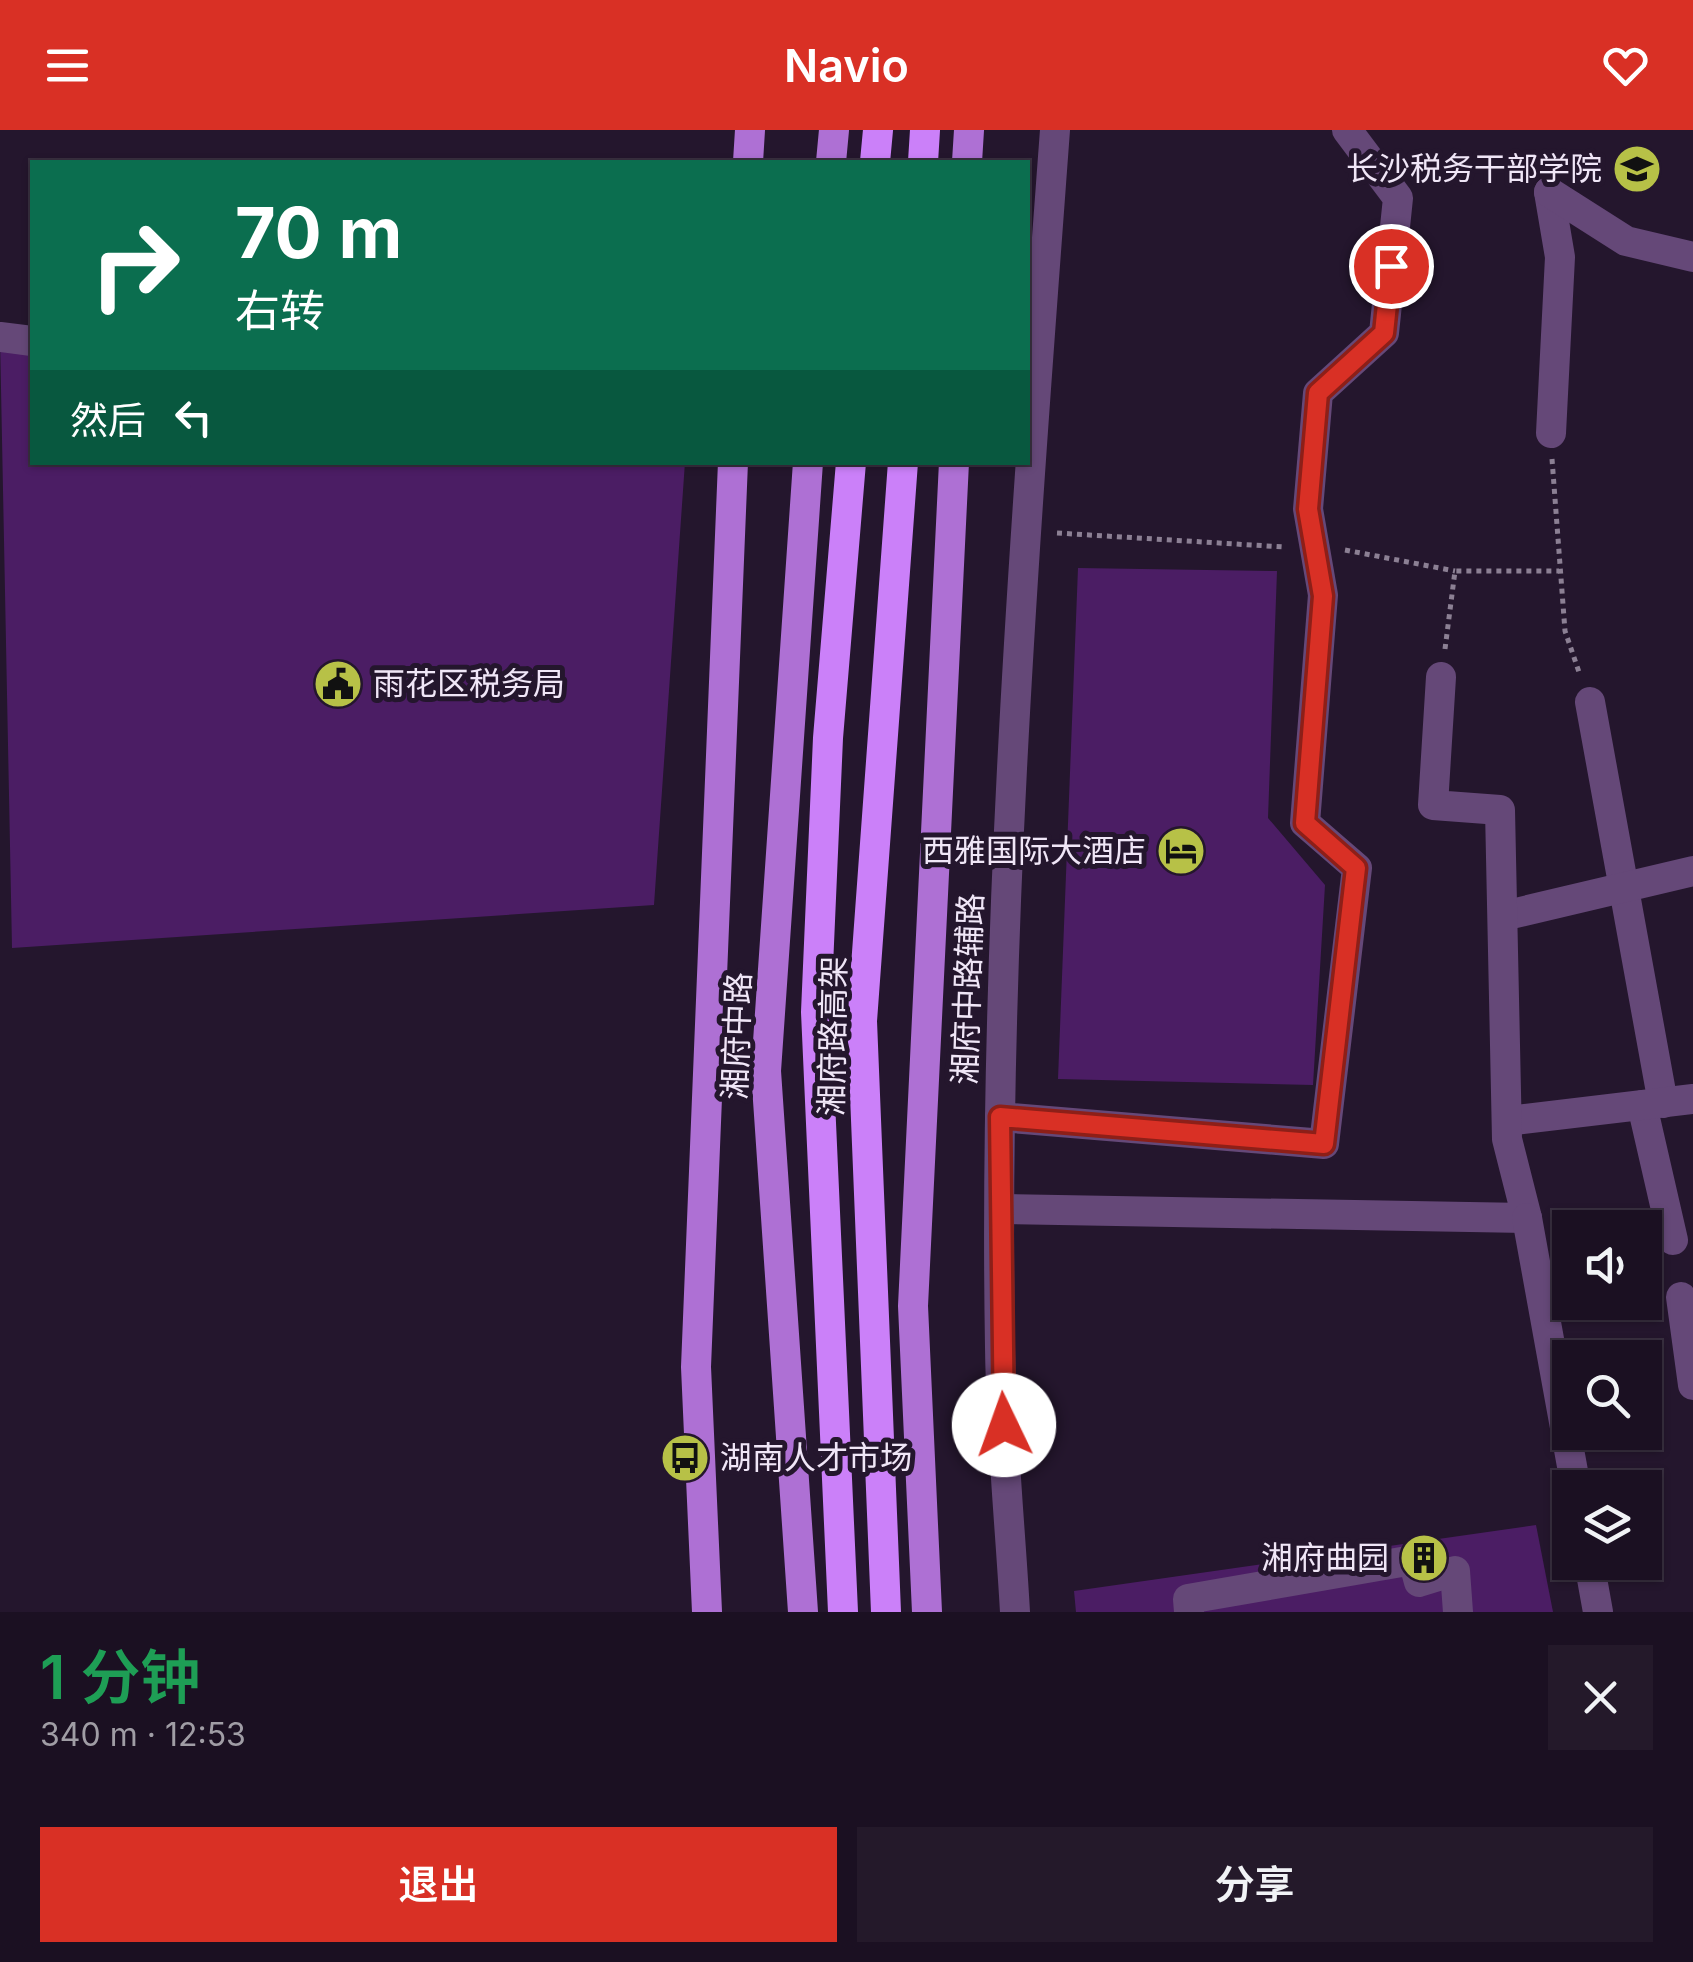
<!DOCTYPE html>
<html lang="zh">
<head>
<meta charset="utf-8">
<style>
	body { margin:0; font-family:Inter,"Noto Sans SC",sans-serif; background:#24192a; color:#f1f3f6; height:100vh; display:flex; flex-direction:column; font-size:38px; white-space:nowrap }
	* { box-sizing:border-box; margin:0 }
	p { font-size:32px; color:#a09da5 }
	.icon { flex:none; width:55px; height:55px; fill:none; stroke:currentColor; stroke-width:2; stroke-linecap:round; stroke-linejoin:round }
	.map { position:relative; height:1482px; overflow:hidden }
	.details { display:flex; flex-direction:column; background:#1b1022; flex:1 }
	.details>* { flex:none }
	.top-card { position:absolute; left:30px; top:30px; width:1000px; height:305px; border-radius:0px; box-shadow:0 2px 8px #0004,0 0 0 2px #393040; background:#0b6e4f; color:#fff; overflow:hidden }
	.controls { position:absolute; left:1552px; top:1080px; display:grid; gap:20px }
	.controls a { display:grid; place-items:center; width:110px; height:110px; border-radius:0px; background:#1b1022; box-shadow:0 2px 8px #0004,0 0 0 2px #393040; font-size:50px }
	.pin { position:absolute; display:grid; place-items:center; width:85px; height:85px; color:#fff; margin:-42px; border:5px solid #fff; border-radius:50%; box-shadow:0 2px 10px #0007 }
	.me { position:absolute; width:110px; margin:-55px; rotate:357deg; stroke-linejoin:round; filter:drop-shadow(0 0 8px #0008) }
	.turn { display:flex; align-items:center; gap:35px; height:210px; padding:0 40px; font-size:45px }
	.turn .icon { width:130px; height:130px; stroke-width:2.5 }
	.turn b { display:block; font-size:70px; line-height:85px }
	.then { display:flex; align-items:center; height:95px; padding:0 40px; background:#0003; gap:20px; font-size:38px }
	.round { display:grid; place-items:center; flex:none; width:105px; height:105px; border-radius:0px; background:#24192a }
	.headline { display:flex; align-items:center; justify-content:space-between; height:170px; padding:0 40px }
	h1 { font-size:60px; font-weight:600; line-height:75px; color:#1e9e55 }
	.button { display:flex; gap:20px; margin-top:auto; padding:20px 40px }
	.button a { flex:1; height:115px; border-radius:0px; background:#d93025; color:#fff; font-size:40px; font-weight:600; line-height:115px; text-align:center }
	.button a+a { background:#24192a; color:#f1f3f6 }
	header { display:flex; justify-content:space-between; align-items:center; height:130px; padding:0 40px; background:#d93025; color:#fff; font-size:45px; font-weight:600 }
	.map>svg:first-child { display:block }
	.building { fill:#4b1d64 }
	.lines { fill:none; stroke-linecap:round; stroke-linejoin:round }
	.path { stroke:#8c8094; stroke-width:5; stroke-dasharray:5 5; stroke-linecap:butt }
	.minor { stroke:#654878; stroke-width:30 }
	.major { stroke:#ae70d4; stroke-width:30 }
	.highway { stroke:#cb80f9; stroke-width:30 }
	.route-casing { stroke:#8d1f18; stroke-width:25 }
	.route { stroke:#d93025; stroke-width:18 }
	.labels { text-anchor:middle; stroke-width:10; stroke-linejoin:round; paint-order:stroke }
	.poi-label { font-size:32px; fill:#f0e6f7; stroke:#24162d; text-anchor:end }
	.street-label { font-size:32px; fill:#f0e6f7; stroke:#24162d }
</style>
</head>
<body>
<header><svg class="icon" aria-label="menu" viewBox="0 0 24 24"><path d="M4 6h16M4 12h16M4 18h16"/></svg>Navio<svg class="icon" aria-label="heart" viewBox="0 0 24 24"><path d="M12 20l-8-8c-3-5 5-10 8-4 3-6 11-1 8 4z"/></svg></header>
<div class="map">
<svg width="1693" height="1482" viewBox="0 0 1693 1482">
	<rect width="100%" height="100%" fill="#24162d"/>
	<g class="building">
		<path d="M0,207l32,5v120h653l-31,443 -642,43z"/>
		<path d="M1078,438l199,3 -9,247 57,67 -12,200 -255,-6z"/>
		<path d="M1536,1395l17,87h-477l-2,-21z"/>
	</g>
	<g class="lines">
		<g class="path">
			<path d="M1552,329l13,172 15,44"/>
			<path d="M1057,403l227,14"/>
			<path d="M1345,420l110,21"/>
			<path d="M1445,519l10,-78h104"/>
		</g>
		<g class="minor">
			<path d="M1549,62l11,65 -9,176"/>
			<path d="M1549,62l77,49 67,16"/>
			<path d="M0,207l32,4"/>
			<path d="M1590,572l73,401"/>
			<path d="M1503,786l190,-45"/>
			<path d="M1642,975l31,135"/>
			<path d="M1000,987l324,27 33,-276 -52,-45 18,-228 -15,-86 10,-116 66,-60 14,-135 -51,-68"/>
			<path d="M1507,991l186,-22"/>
			<path d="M1000,1079l527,9 -20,-79 -7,-329 -67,-5 8,-128"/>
			<path d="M1527,1088l49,270"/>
			<path d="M1681,1167l12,88"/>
			<path d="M1589,1432l9,50"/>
			<path d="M1015,1482c-5,-88 -14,-177 -15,-265 -7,-407 25,-812 55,-1217"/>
			<path d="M1189,1482l-1,-13 225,-39 6,22 36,-11 3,41"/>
		</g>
		<g class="major">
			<path d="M748,32l2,-32"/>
			<path d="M831,32l3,-32"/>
			<path d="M967,32l2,-32"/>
			<path d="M707,1482l-11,-245 37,-905"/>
			<path d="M803,1482l-37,-541 42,-609"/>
			<path d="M927,1482l-14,-306 41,-844"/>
		</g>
		<g class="highway">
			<path d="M875,32l3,-32"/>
			<path d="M923,32l2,-32"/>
			<path d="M843,1482l-27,-600 12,-274 23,-276"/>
			<path d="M886,1482l-24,-591 41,-559"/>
		</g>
	</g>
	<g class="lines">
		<g class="route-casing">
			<path id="route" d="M1004,1295l-4,-308 324,27 32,-276 -51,-45 18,-227 -15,-87 10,-116 66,-60 7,-67"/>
		</g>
		<use href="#route" class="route"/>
	</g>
	<defs>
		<g id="school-disc" transform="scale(2.5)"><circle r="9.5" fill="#b7c147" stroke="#24162d"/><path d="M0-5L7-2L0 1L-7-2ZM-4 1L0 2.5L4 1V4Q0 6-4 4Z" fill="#111"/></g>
		<g id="civic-disc" transform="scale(2.5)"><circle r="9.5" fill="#b7c147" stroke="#24162d"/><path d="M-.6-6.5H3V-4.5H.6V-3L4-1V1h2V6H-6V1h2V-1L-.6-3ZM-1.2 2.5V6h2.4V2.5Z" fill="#111"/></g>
		<g id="hotel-disc" transform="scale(2.5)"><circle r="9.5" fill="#b7c147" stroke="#24162d"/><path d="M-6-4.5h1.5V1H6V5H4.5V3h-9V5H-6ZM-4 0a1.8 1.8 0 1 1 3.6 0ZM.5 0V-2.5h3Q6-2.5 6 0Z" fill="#111"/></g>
		<g id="bus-disc" transform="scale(2.5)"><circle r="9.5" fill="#b7c147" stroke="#24162d"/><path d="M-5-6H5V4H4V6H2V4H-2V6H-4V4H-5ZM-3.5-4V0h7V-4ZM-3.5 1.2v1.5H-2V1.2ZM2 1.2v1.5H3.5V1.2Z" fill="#111"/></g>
		<g id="building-disc" transform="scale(2.5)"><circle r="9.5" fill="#b7c147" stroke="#24162d"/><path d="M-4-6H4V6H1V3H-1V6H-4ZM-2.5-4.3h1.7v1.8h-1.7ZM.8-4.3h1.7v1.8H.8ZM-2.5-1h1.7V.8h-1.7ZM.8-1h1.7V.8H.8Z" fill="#111"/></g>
	</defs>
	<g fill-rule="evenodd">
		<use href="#school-disc" x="1637" y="39"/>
		<use href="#civic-disc" x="338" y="554"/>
		<use href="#hotel-disc" x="1181" y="721"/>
		<use href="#bus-disc" x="685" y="1328"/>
		<use href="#building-disc" x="1424" y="1428"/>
	</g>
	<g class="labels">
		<g class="poi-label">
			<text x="1602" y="50">长沙税务干部学院</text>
			<text x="373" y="565" text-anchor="start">雨花区税务局</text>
			<text x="1146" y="732">西雅国际大酒店</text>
			<text x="720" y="1339" text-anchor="start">湖南人才市场</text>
			<text x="1389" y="1439">湘府曲园</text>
		</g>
		<g class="street-label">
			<text transform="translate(968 859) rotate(-88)" y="11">湘府中路辅路</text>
			<text transform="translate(737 906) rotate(-88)" y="11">湘府中路</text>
			<text transform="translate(833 906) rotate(-89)" y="11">湘府路高架</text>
		</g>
	</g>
</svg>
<div class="controls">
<a><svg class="icon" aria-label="sound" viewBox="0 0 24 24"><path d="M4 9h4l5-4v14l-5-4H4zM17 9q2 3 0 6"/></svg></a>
<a><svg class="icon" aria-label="search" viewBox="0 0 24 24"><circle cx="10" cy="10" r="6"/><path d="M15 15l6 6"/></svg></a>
<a><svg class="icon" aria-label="layers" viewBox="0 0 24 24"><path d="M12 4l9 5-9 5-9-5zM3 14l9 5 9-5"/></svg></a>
</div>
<div class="pin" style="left:1391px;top:136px;background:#d93025"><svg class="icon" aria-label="arrive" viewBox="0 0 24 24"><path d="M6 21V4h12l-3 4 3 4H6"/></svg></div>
<svg class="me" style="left:1004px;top:1295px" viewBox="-20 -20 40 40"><circle r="19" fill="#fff"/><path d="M0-13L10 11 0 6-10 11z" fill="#d93025"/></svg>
<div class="top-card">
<div class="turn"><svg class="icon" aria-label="right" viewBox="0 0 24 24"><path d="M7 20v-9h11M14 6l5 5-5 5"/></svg><div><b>70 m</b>右转</div></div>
<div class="then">然后<svg class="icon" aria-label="left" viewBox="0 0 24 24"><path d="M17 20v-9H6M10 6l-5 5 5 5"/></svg></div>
</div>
</div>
<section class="details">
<div class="headline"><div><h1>1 分钟</h1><p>340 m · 12:53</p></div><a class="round"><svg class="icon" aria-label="close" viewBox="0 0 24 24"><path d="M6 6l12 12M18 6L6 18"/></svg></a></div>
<div class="button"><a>退出</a><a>分享</a></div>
</section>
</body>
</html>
